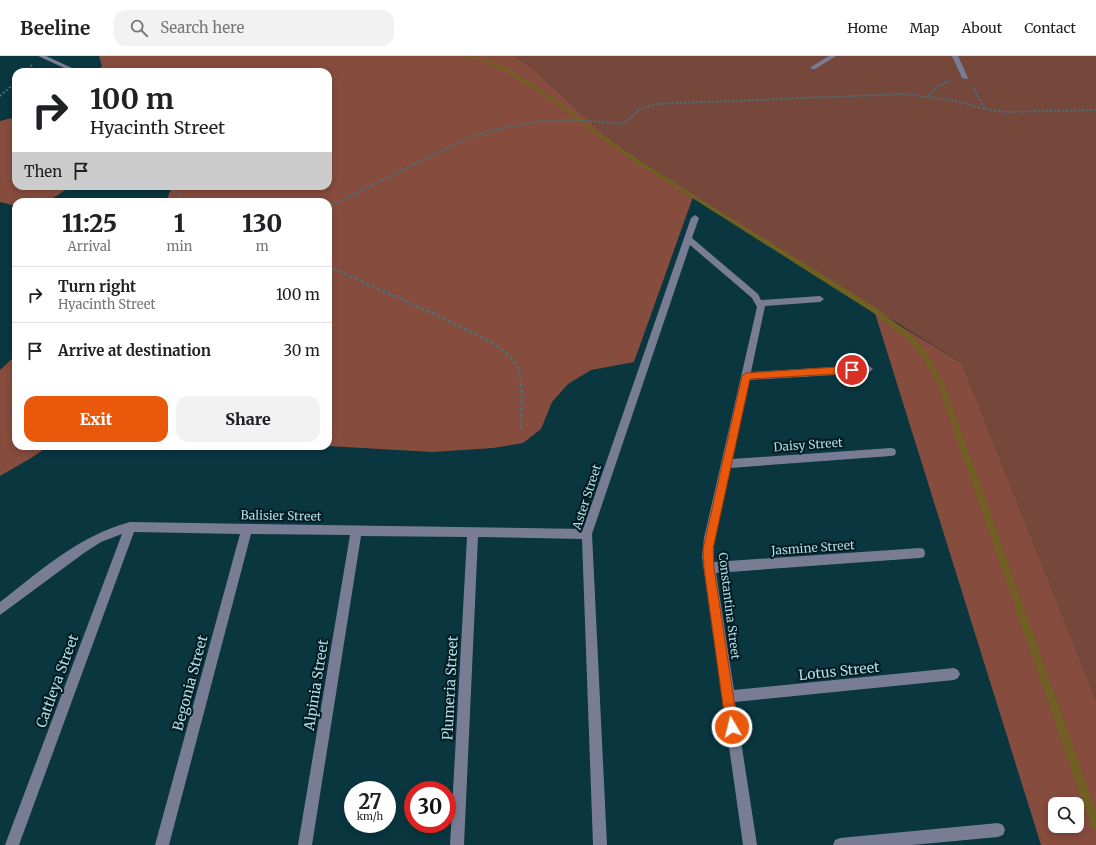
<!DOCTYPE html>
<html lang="en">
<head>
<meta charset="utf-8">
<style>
	body { margin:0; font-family:Merriweather,serif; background:#f2f2f2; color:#202124; height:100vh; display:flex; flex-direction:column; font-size:15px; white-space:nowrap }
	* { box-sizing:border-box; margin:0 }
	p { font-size:13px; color:#757577 }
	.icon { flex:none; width:22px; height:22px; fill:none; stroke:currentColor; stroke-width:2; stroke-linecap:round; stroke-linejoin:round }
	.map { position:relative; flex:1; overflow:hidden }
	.side { position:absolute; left:12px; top:142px; width:320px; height:252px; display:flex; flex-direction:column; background:#fff; border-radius:12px; box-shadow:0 2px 6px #0003 }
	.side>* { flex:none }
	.hud { position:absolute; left:12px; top:12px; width:320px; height:122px; border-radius:12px; box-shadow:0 2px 6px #0003; background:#fff; color:#202124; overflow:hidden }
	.buttons { position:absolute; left:1048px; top:741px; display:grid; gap:8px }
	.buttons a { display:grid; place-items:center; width:36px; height:36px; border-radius:8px; background:#fff; box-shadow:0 2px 6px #0003; font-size:20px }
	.speed { position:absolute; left:344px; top:725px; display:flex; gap:8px; font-size:20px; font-weight:700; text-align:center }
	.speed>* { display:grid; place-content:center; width:52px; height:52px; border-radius:50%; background:#fff; box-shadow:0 2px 6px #0003; line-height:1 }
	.speed small { font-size:10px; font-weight:400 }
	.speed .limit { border:6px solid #d22; background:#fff; color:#111 }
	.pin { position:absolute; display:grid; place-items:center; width:34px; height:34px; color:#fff; margin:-17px; border:2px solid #fff; border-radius:50%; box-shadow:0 1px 4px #0007 }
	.me { position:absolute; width:44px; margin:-22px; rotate:352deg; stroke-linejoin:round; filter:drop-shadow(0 0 3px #0008) }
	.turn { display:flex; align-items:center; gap:14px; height:84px; padding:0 12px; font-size:18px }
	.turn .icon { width:52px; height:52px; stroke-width:2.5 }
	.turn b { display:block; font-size:28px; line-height:34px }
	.then { display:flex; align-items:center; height:38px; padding:0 12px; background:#0003; gap:8px; font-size:15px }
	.eta { display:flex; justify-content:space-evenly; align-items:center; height:68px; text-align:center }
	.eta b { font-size:24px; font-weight:800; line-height:28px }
	.primary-button { display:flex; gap:8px; margin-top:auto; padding:8px 12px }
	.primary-button a { flex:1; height:46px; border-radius:12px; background:#ea580c; color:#fff; font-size:16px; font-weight:800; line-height:46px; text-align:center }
	.primary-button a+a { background:#f2f2f2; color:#202124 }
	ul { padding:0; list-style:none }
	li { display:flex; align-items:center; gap:12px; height:56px; padding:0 12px; border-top:1px solid #e0e0e0 }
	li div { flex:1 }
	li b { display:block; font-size:15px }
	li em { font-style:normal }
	header { display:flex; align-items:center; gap:24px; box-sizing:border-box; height:56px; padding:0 20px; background:#fff; border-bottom:1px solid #e0e0e0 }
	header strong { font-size:19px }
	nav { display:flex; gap:22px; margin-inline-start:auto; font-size:14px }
	.search { width:280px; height:36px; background:#f2f2f2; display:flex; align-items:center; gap:10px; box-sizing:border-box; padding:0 14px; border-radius:12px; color:#757577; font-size:15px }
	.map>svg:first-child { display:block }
	.green { fill:#76483c }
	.forest { fill:#864c3d; fill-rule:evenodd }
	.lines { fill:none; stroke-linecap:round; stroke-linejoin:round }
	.stream { fill:#706123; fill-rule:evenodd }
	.path-far1 { stroke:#48727b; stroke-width:2; stroke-dasharray:2 2; stroke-linecap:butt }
	.path { stroke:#48727b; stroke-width:2.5; stroke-dasharray:3 3; stroke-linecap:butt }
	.minor { fill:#787d95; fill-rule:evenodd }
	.route { fill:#ea580c; stroke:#983908 }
	.labels { text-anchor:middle; stroke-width:4; stroke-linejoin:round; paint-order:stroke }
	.street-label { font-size:12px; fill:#b6dbe4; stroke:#001c23 }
	.near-street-label { font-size:14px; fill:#b6dbe4; stroke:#001c23 }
</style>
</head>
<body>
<header>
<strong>Beeline</strong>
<div class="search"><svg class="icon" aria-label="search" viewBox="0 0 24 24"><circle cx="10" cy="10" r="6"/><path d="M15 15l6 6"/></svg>Search here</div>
<nav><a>Home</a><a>Map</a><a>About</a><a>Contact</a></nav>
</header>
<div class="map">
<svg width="1096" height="789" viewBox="0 0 1096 789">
	<rect width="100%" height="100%" fill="#09363f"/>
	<path class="green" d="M515,0h581v643l-134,-336 -269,-166 -87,-61 -69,-64z"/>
	<g class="forest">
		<path d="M99,0h416l22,16 69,64 87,61 -59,165 -43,8 -23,14 -16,18 -11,27 -18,14 -30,5 -60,4 -106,-6h1v-244h-162l6,-16h156v-114h-231l5,-6z"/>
		<path d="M16,61v69h54c-22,18 -27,16 -54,16v4l-16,-4v-81z"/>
		<path d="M874,254l88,53 134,336v146h-55zM1055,748h22v22h-22z"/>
		<path d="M16,299v91h33l-18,12 -31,18v-106z"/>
	</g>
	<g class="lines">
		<path class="stream" d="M463,0c22,0 42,11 61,23 36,21 66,49 101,72 83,54 168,105 251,157l34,26 17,19 17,31 152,428v18l-3,-2 -2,-3 -153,-441 -15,-27 -17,-19 -34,-26 -252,-160 -79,-59 -33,-20 -25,-12z"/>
		<g class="path-far1">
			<path d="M25,16l7,-7"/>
			<path d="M974,33l11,20"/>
			<path d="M929,39l9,-9 12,-6"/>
			<path d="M0,40l16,-14"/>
			<path d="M172,130l16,16"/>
			<path d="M328,151l140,-69 25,-8 48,-9 41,-1 36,4 9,-3 12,-11 16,-6 249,-10 48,6 33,9 23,3 88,-2"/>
		</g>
		<path class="path" d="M328,210l106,48 57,28 19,14 9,13 3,23 -1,39"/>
		<g class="minor">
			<path d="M38,0h8l35,16h-8z"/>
			<path d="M829,0h7l-21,13h-4v-2z"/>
			<path d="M952,0h6l10,22 -1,1 -5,-1z"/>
			<path d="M695,159l4,3 -7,20 66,56 3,6 59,-4 4,3 -4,3 -55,4 -14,66 117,-7 5,4 -5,4 -119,7 -17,79 159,-11 4,1 1,3 -1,3 -4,1 -161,12 -16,70v24l206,-14 4,1 1,4 -1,4 -4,1 -204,15 18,117 220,-22 4,2 2,4 -2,4 -4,2 -219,22 22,143h-14l-41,-288 2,-19 53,-231 -5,-9 -62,-53 -98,289 15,311h-14l-11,-306 -104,-2 -14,308h-14l17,-308 -106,-1 -49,309h-14l52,-310 -99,-1 -82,311h-14l85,-311 -106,-2 -115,313h-14l117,-311 -21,8 -17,11 -84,62v-13c40,-31 80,-67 130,-80l453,7 108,-311z"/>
			<path d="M998,767l5,2 2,5 -2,5 -5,2 -86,8h-79l2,-5 5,-2z"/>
		</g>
	</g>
	<path class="route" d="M852,310l5,4 -5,3 -102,6 -37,170 1,19 24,159 -2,4 -4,2 -4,-2 -2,-4 -22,-159 -1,-19 39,-173 4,-3z"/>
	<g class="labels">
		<g class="street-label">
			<text transform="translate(808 389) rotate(-4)" y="4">Daisy Street</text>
			<text transform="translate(587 441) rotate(-72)" y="4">Aster Street</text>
			<text transform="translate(281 460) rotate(1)" y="4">Balisier Street</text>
			<text transform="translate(813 492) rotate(-4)" y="4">Jasmine Street</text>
			<text transform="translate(729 550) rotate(83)" y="4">Constantina Street</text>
		</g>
		<g class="near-street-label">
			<text transform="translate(839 615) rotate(-6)" y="5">Lotus Street</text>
			<text transform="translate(57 625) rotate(-70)" y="5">Cattleya Street</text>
			<text transform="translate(190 627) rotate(-75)" y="5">Begonia Street</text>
			<text transform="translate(316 629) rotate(-81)" y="5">Alpinia Street</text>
			<text transform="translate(450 632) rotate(-87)" y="5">Plumeria Street</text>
		</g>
	</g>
</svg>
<div class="buttons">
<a><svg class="icon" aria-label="search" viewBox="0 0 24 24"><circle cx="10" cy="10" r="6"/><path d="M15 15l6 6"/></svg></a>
</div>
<div class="speed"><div>27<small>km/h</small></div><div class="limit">30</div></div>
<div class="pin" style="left:852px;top:314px;background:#d93025"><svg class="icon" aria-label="arrive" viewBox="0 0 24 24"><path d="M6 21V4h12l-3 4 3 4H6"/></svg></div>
<svg class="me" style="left:732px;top:671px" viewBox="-20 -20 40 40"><circle r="17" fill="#ea580c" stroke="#fff" stroke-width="3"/><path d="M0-11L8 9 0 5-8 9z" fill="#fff"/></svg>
<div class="hud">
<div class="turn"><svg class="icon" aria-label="right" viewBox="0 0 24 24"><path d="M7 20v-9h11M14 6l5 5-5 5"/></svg><div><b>100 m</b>Hyacinth Street</div></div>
<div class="then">Then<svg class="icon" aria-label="arrive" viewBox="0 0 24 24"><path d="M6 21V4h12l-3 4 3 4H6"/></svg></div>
</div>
<section class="side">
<div class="eta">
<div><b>11:25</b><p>Arrival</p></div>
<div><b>1</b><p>min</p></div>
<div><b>130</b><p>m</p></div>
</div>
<ul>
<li><svg class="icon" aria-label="right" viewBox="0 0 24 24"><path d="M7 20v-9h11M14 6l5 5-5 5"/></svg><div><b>Turn right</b><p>Hyacinth Street</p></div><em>100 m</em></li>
<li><svg class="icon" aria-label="arrive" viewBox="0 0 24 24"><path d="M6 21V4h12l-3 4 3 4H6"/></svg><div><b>Arrive at destination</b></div><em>30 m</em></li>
</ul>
<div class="primary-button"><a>Exit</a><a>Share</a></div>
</section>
</div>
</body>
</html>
